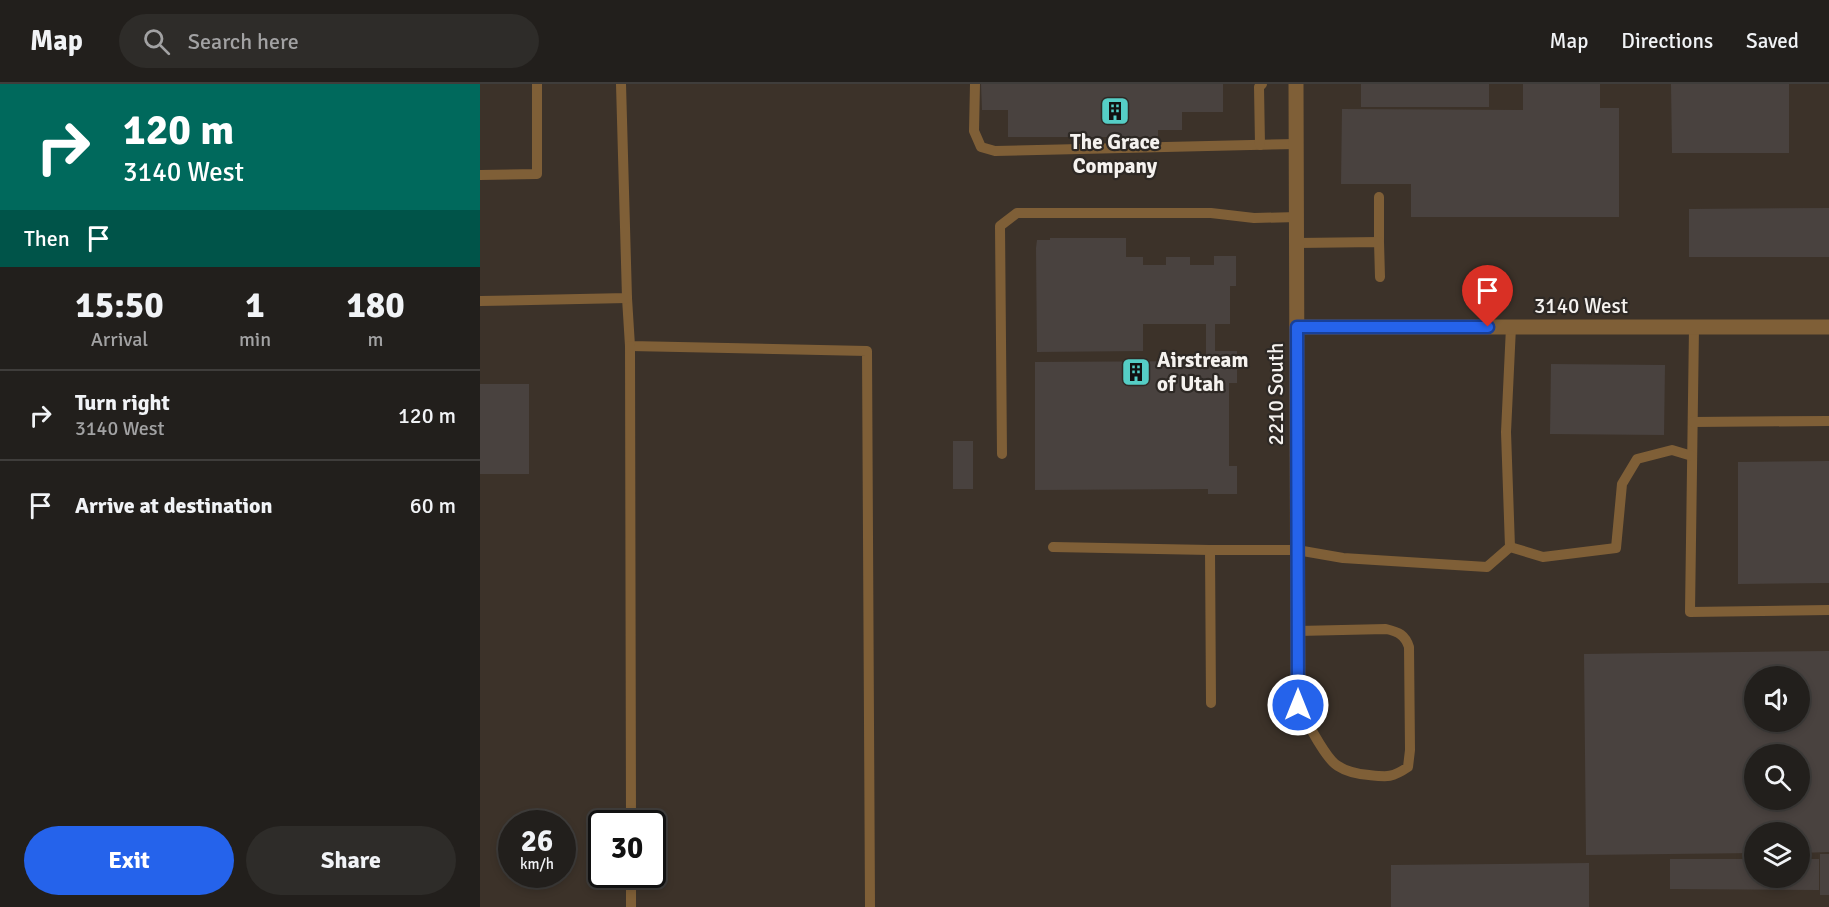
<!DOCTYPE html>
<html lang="en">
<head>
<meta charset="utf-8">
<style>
	body { margin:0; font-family:Signika,sans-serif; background:#2e2c29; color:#f1f3f6; height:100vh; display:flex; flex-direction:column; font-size:22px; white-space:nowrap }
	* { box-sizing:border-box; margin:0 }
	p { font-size:20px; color:#a2a2a3 }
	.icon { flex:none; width:33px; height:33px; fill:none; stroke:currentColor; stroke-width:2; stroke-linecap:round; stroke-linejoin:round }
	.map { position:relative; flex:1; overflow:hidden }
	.panel { display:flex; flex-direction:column; background:#221f1c; width:480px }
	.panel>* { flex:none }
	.banner { background:#00695c; color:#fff; overflow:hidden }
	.controls { position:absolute; left:1264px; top:582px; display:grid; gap:12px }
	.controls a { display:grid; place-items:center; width:66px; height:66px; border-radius:50%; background:#221f1c; box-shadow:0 3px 9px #0003,0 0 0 2px #3f3d3b; font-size:30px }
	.speed { position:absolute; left:18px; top:726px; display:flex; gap:12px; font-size:30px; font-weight:700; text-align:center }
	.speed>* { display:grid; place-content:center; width:78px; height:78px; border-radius:50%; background:#221f1c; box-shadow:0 3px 9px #0003,0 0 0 2px #3f3d3b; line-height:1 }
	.speed small { font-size:15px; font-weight:400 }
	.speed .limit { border:3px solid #111; border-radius:9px; background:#fff; color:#111 }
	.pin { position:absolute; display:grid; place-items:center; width:51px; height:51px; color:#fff; margin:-62px -26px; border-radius:50% 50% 50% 0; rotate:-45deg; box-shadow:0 0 6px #0007 }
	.pin .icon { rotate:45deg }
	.me { position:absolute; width:66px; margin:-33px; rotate:0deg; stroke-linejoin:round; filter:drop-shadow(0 0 4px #0008) }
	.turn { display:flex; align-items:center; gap:21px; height:126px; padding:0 24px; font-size:27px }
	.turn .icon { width:78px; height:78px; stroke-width:2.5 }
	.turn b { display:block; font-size:42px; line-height:51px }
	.then { display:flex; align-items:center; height:57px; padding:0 24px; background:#0003; gap:12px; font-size:22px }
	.eta { display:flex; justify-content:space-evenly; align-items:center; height:102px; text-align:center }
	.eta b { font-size:36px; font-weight:700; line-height:42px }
	.primary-button { display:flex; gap:12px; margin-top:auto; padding:12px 24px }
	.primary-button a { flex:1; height:69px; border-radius:36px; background:#2563eb; color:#fff; font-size:24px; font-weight:700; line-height:69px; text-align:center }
	.primary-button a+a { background:#2e2c29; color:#f1f3f6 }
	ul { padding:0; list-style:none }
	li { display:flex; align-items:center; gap:18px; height:90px; padding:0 24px; border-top:2px solid #3f3d3b }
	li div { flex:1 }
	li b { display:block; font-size:22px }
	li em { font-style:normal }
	header { display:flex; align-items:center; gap:36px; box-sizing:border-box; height:84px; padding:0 30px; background:#221f1c; border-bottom:2px solid #3f3d3b }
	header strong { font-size:28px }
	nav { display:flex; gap:33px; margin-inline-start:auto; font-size:21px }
	.search { width:420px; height:54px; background:#2e2c29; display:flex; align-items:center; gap:15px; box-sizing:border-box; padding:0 21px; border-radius:33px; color:#a2a2a3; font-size:22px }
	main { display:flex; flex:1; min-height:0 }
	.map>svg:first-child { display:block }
	.built { fill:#3c3229; fill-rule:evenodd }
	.building { fill:#49423f; fill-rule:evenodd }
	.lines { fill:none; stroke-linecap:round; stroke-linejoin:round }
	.lane { stroke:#7f5f37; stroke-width:10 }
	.street { stroke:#7f5f37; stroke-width:15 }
	.route-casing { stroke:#184099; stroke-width:15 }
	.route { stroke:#2563eb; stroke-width:10 }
	.labels { text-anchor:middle; stroke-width:4.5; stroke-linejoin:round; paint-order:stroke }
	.poi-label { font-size:21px; font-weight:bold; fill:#f5f2ef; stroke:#2e2925 }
	.street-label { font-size:21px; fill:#f5f2ef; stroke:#2e2925 }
</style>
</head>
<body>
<header>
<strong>Map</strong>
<div class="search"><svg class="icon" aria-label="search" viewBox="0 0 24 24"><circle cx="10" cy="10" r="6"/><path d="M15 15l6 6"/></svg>Search here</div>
<nav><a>Map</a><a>Directions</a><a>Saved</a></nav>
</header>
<main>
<section class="panel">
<div class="banner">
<div class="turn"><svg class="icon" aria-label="right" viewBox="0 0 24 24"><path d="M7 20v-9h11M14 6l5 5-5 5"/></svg><div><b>120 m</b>3140 West</div></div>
<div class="then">Then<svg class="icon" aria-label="arrive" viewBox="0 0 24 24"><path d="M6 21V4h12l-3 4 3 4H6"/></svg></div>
</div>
<div class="eta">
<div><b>15:50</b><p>Arrival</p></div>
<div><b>1</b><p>min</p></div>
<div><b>180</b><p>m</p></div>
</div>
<ul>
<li><svg class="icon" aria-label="right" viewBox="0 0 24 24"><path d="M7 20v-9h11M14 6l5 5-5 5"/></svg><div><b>Turn right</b><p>3140 West</p></div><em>120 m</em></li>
<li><svg class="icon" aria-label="arrive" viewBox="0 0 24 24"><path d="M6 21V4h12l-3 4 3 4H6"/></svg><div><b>Arrive at destination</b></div><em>60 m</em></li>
</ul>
<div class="primary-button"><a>Exit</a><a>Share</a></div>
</section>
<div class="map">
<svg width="1349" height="823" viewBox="0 0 1349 823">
	<rect width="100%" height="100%" fill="#2e2925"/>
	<path class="built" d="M0,0h1349v823h-1349zM1275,592h45v46h-45zM1275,670h45v46h-45zM32,740h50v50h-50zM122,740h50v50h-50zM1275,748h45v46h-45z"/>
	<g class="building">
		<path d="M501,0h242v28h-41v18h-24v7h-150v-27h-26z"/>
		<rect x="881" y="0" width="128" height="23"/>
		<path d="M1043,0h77v24h19v109h-208v-33h-70l1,-75 181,1z"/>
		<path d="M1191,0h118v69h-117z"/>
		<path d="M1349,124v49h-140v-48z"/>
		<path d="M570,154h76v19h17v8h23v-8h24v8h24v-9h22v30h-6v38h-15v27h22v32h-8v83h8v28h-29v-5l-173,1v-128l171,-1v-37h-63v27l-106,1 -1,-104 1,-8h13z"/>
		<path d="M1071,280l114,1 -1,70 -114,-1z"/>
		<rect x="0" y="300" width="49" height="90"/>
		<rect x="473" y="357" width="20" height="48"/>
		<path d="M1349,377v122l-91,1v-122z"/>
		<path d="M1349,567v201l-29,1v-21h-45v21l-169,2 -2,-201zM1275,592h45v46h-45zM1275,670h45v46h-45z"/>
		<rect x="1340" y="770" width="9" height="41"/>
		<path d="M1190,775h85v19h45v-19h19v31l-149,-1z"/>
		<path d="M1109,779v44h-198v-42z"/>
	</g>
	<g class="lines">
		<g class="lane">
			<path d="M495,0l-1,47 7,16 14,4 301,-7"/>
			<path d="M780,61l-1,-58 3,-3"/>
			<path d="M0,91l57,-1v-90"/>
			<path d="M899,113v45"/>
			<path d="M817,159l82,-1 1,35"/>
			<path d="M147,214l3,48 237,5 3,556"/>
			<path d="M0,217l147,-3 -6,-214"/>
			<path d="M1214,243l-4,285 139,-2"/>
			<path d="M150,262l1,478"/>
			<path d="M1213,338l136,-1"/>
			<path d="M522,370l-2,-228 17,-13h194l43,5 43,-1"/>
			<path d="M573,463l157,3"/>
			<path d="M1030,463l33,10 73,-9 6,-64 15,-25 35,-9 20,6"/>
			<path d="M818,547l88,-2c13,3 19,6 23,18l1,103 -2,17c-16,11 -21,10 -39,8 -11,-1 -22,-3 -31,-9 -13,-7 -32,-47 -40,-61"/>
			<path d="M731,619l-1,-153h87l46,8 144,9 23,-20 -4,-115 5,-105"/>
			<path d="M151,790v33"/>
		</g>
		<g class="street">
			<path d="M816,0l2,621"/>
			<path d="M817,243h532"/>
		</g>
	</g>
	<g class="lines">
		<g class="route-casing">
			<path id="route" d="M818,621l-1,-378h191"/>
		</g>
		<use href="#route" class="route"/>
	</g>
	<defs>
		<g id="building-square" transform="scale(1.5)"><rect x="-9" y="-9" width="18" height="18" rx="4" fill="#55cec6" stroke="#2e2925"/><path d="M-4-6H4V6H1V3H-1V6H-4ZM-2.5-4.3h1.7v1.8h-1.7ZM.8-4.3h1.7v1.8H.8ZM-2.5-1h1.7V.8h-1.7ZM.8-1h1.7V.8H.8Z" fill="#111"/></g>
	</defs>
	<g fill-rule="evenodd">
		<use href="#building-square" x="635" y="27"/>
		<use href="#building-square" x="656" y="288"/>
	</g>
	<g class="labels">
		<g class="poi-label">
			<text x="635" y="65">The Grace<tspan x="635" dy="24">Company</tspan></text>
			<text x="677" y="283" text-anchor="start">Airstream<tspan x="677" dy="24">of Utah</tspan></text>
		</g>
		<g class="street-label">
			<text x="1101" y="229">3140 West</text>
			<text transform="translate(796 310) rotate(-90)" y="7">2210 South</text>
		</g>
	</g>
</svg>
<div class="controls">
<a><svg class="icon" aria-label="sound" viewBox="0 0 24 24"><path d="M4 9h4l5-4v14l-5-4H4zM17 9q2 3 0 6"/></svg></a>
<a><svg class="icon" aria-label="search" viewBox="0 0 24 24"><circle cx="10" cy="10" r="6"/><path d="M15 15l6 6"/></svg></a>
<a><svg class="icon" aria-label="layers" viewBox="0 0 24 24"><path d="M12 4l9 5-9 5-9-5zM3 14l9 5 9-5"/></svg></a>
</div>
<div class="speed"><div>26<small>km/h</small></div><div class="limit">30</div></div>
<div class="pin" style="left:1008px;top:243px;background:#d93025"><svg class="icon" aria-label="arrive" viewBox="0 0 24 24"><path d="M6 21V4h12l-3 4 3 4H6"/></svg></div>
<svg class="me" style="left:818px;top:621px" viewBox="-20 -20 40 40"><circle r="17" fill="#2563eb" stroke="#fff" stroke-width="3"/><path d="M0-11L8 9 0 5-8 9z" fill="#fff"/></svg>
</div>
</main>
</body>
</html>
